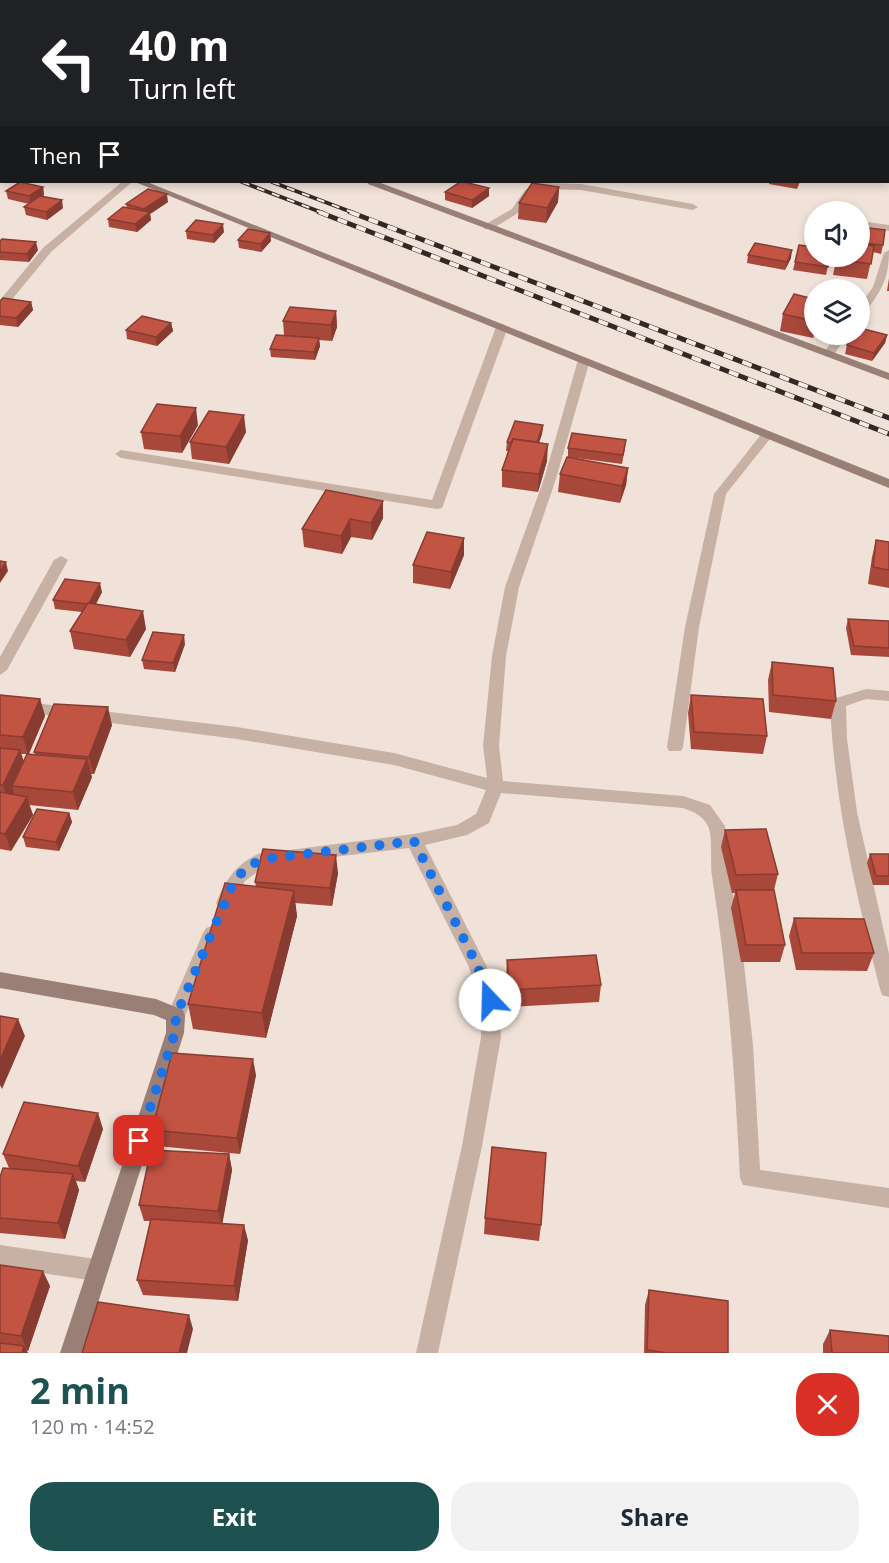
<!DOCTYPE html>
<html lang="en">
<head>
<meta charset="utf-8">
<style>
	body { margin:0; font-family:"Open Sans",sans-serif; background:#f2f2f3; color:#1f2937; height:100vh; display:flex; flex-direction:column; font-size:22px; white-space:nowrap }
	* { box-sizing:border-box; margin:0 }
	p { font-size:20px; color:#747a83 }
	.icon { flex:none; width:33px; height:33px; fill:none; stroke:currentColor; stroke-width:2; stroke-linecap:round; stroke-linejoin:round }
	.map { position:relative; height:1353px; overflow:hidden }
	.panel { display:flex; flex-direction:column; background:#fff; flex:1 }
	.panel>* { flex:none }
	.top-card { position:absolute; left:0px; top:0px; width:890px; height:183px; box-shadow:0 3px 9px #0003; background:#202124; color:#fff; overflow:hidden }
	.fabs { position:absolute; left:804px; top:201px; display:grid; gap:12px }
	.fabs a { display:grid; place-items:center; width:66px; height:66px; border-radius:50%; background:#fff; box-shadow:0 3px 9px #0003; font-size:30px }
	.pin { position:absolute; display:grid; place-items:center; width:51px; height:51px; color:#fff; margin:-26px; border-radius:12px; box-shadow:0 3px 9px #0006 }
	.me { position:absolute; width:66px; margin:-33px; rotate:339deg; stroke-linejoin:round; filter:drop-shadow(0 0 4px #0008) }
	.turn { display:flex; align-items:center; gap:21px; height:126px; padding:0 30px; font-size:27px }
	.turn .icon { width:78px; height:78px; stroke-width:2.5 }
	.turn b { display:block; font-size:42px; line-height:51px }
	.then { display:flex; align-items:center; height:57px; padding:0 30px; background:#0003; gap:12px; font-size:22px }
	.round { display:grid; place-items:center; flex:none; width:63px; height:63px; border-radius:24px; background:#f2f2f3 }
	.head { display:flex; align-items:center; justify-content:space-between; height:102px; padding:0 30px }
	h1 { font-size:36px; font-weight:700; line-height:45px; color:#1d5250 }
	.button { display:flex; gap:12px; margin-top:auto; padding:12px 30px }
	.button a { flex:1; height:69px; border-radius:24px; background:#1d5250; color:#fff; font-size:24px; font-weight:700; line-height:69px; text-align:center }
	.button a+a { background:#f2f2f3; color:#1f2937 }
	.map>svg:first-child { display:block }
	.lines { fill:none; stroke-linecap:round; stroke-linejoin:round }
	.street { fill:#c7b0a4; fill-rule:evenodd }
	.secondary { fill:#9a7f76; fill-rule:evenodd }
	.rail-far1-casing { stroke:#332826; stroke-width:4 }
	.rail-casing { stroke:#332826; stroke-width:5 }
	.rail-far1 { stroke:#f8ece3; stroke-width:2; stroke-dasharray:8; stroke-linecap:butt }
	.rail { stroke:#f8ece3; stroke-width:4; stroke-dasharray:10; stroke-linecap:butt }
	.wall { fill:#a7483a; fill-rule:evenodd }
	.shaded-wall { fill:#883b30 }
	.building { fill:#c25444; stroke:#883b30; stroke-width:1.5 }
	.route { stroke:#1a73e8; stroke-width:10; stroke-dasharray:0 18 }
</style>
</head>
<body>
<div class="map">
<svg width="889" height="1353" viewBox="0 0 889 1353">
	<rect width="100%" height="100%" fill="#f0e2d8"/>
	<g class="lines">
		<g class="street">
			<path d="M6,0l17,2h-16z"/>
			<path d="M337,0h10l-1,2z"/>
			<path d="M650,0h8l-8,2z"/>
			<rect x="888" y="84" width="1" height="6"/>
			<path d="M2,166v6l-2,1v-6z"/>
			<rect x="888" y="175" width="1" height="7"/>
			<path d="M122,182h10l-81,70 -47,57 -4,1v-10l43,-52z"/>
			<path d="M541,183l40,1 112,20 5,3 -5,3 -112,-20 -39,-1 -11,5 -13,19 -26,16h-8v-4l28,-16 13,-19z"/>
			<path d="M860,221l29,4v6l-29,-4z"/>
			<path d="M889,250c0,30 -8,41 -25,64l-4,1v-10l13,-18 11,-34z"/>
			<path d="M502,324l6,3 -66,181 -5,1 -316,-51 -6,-4 6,-4 311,50 64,-173z"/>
			<path d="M837,334h11l-15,22h-8l-2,-2z"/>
			<path d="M584,357l6,3 -34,119 -37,108 -13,69 -7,90 4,35 180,15 27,9 15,21 3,38 15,91 10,90 7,125 129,18v20l-146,-23 -3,-7c-5,-102 -12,-201 -28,-302 -2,-13 1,-40 -4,-50 -6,-11 -14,-14 -25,-18l-182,-15 -12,30 -22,12 -42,10 61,120 13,35 2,37 -19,109 -44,207h-22l46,-207 19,-109v-37l-13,-35 -59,-117 -142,17 -22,16 -14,27 -6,2 -6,-2 -3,-5c10,-23 19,-38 42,-49l156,-20 43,-9 19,-11 10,-24 -92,-25 -157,-26 -237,-30v-10l237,28 157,26 93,25 -4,-32 9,-90 13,-69 39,-108 34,-119z"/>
			<path d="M767,431l6,4 -47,59 -27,133 -16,120 -2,4h-12l-2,-4 18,-120 29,-133 49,-62z"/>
			<path d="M61,556l7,4 -61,110 -7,5v-18l54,-97z"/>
			<path d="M866,689l23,2v10l-23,-2 -20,7 1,33 10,73 32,142v43l-7,-2 -2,-6c-24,-95 -46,-188 -50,-286l3,-4z"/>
			<path d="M212,926l6,2 3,5 -36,83 -2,6 -7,2 -7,-2 -2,-6 36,-83 3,-5z"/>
			<path d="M0,1245l96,14 8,3 3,8 -3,8 -8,3 -96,-14z"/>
		</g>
		<g class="secondary">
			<rect x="0" y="40" width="2" height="5"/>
			<path d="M0,125l2,1v6l-2,-1z"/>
			<path d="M135,182h12l742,297v9z"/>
			<path d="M367,182h11l511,191v7l-521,-196z"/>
			<path d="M0,972l156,27 27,11 2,6 -1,17 -102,320h-22l106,-320v-13l-12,-5 -154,-27z"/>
		</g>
		<g class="rail-far1-casing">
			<g id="rail-far1">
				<path d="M242,182l81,31"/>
				<path d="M272,182l82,31"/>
			</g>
		</g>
		<g class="rail-casing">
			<g id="rail">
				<path d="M319,212l570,222"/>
				<path d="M350,212l539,206"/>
			</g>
		</g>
		<use href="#rail-far1" class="rail-far1"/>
		<use href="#rail" class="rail"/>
	</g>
	<g class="wall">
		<path d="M64,0h40l-2,2h-37z"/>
		<path d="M179,0h29l-2,2h-17z"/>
		<path d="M210,0h25l-2,2h-23z"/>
		<path d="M397,0h21l-1,2h-20z"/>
		<path d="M503,0h26l-1,2z"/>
		<path d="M743,0h43v2h-44z"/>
		<path d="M2,8v29h-2v-28z"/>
		<path d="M769,182h31l-3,7 -28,-5z"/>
		<path d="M43,187l1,8 -1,1 20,12 -16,12 -21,-5 -2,-8 5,-3 -21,-5 -2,-8z"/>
		<path d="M559,187l-1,15 -12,21 -28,-4 1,-16z"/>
		<path d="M489,188v8l-17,12 -27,-8v-8z"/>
		<path d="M168,202l-18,12 1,6 -14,12 -28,-5 -1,-8 19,-11 -1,-4z"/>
		<path d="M860,227l23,18 -2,9 -8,-2 -6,27 -34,-4 4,-19h23z"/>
		<path d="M186,231l38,1 -10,11 -27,-4z"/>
		<path d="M270,233l1,8 -10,11 -22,-4 -1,-8z"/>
		<path d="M0,241l38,9 -9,12 -29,-2z"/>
		<path d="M748,255l43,3 -6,12 -38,-7z"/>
		<path d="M830,256l-4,19 -33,-5 2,-8z"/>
		<path d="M889,278v13h-2z"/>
		<path d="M814,299v35h1l-2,4 -33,-7 3,-17z"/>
		<path d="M0,301l31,1 2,8 -15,17 -18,-2z"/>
		<path d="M336,311l1,16 -5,14 -13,-1 1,6 -5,14 -44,-3 -1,-8 14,-14 -1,-14z"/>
		<path d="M171,323l2,8 -16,15 -30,-7 -1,-9z"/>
		<path d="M887,335l-2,8 -13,18 -27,-7 2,-9z"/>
		<path d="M198,425l-16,28 -38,-4 -3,-17z"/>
		<path d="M543,425l-1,9 -3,8 8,19 -9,31 -36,-5v-17l6,-19h-2l1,-9z"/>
		<path d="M246,432l-17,32 -37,-5 -2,-17z"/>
		<path d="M568,448h57l-3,16 -54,-7z"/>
		<path d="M628,468l-2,17 -6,18 -62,-11 2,-18z"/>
		<path d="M326,490l57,28 -11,22 -21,-3 -9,17 -38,-7 -2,-18z"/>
		<path d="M876,540l13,2v46l-21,-4 4,-27z"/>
		<path d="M464,555l-14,34 -37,-6v-18z"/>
		<path d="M102,592l-6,12 50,25 -16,28 -56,-8 -4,-18 12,-19 -27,-3 -2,-9z"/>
		<path d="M848,619l41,2v36l-38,-2 -5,-27z"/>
		<path d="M185,644l-10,28 -31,-3 -2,-9z"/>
		<path d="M772,662l64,39 -5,18 -62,-7 -1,-32z"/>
		<path d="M0,695l40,4 5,17 -16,38h6l-1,-2 78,-27 -18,49h-3l1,3 -14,33 -49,-5 4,10 -22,36 -11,-2zM21,754h6l-3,8z"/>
		<path d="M691,695l76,41 -4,18 -72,-5 -3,-36z"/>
		<path d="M69,813l3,9 -13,29 -33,-4 -3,-10z"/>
		<path d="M725,830l53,44 -4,16 11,55 -5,17h-39l-10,-54 4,-15h-3l-11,-46z"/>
		<path d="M870,854h19v31h-16l-6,-22z"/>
		<path d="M338,873l-6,33 -37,-3 2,13 -31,122 -73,-9 -5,-25 68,-117 -1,-5z"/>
		<path d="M794,918l80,35 -7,18 -71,-1 -7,-34z"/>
		<path d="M507,960l94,25 -2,17 -90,5 -3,-30z"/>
		<path d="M256,1075l-16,79 -83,-8 -5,-16z"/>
		<path d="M103,1129l-18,53 -9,-1 3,9 -14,49 -65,-6v-56l9,-9 -6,-14z"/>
		<path d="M229,1154l3,16 -10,53 26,17 -10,61 -95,-6 -6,-15 13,-59h-6l-5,-16z"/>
		<path d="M485,1218l56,7 -2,16 -55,-7z"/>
		<path d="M0,1265l50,21 -22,65 -2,-1 2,3h-28z"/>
		<path d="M649,1290l79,63h-84l1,-48z"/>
		<path d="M830,1330l59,23h-66v-9z"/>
	</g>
	<g class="shaded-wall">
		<path d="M92,0h12l-2,2h-10z"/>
		<path d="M43,187l1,8 -13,9 -2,-8z"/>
		<path d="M559,187l-1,15 -12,21 1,-15z"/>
		<path d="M489,188v8l-17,12v-8z"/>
		<path d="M167,194l1,8 -18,12 1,6 -14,12 -2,-8 10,-8 -1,-7z"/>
		<path d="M62,200l1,8 -16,12 -1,-8z"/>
		<path d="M223,224l1,8 -10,11 -1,-8z"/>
		<path d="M270,233l1,8 -10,11v-8z"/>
		<path d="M36,242l2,8 -9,12 -2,-8z"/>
		<path d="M792,250l-1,8 -6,12 2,-8z"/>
		<path d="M31,302l2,8 -15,17 -2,-9z"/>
		<path d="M336,311l1,16 -5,14 -1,-16z"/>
		<path d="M171,323l2,8 -16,15 -1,-9z"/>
		<path d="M887,335l-2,8 -13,18 2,-8z"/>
		<path d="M319,338l1,8 -5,14 -1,-8z"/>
		<path d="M196,408l2,17 -16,28 -2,-17z"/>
		<path d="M244,415l2,17 -17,32 -3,-17z"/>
		<path d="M543,425l-1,9 -7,21 1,-9z"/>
		<path d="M548,444l-1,17 -9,31 1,-18z"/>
		<path d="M628,468l-2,17 -6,18 2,-17z"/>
		<path d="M383,501v17l-11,22 -1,-17z"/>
		<path d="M350,519l1,18 -9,17 -1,-18z"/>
		<path d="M464,538v17l-14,34 1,-17z"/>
		<path d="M6,562l2,9 -8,12v-12z"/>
		<path d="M100,583l2,9 -11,21 -2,-9z"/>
		<path d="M143,611l3,18 -16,28 -4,-17z"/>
		<path d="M184,635l1,9 -10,28 -2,-9z"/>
		<path d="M40,699l5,17 -17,39 -5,-18z"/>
		<path d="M108,707l4,18 -18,49 -5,-17z"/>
		<path d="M20,750l6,18 -14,18 2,6 -5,11 -6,-18z"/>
		<path d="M87,759l5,18 -14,33 -5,-18z"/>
		<path d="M27,797l6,18 -22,36 -6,-17z"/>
		<path d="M69,813l3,9 -13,29 -3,-9z"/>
		<path d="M336,855l2,18 -6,33 -2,-18z"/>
		<path d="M294,891l3,25 -31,122 -4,-25z"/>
		<path d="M18,1019l7,17 -23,53 -2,-4v-25z"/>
		<path d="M253,1059l3,16 -16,79 -3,-16z"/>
		<path d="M98,1113l5,16 -18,53 -7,-16z"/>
		<path d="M229,1154l3,16 -10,56 -4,-15z"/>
		<path d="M73,1174l6,16 -14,49 -7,-16z"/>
		<path d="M244,1225l4,15 -10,61 -4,-15z"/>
		<path d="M43,1271l7,15 -22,65 -7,-15z"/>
		<path d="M189,1315l4,14 -6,24h-8z"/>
		<path d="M24,1346l4,7h-6z"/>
	</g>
	<g class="building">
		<path d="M16,0h16l8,2h-26z"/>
		<path d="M238,0h25l-1,2z"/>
		<path d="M688,0h17l11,1 -28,1z"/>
		<path d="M743,0h6l15,2h-22z"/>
		<path d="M864,0h20l1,2h-20z"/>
		<path d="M2,8v17l-2,-1v-15z"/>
		<rect x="888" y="63" width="1" height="12"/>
		<path d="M20,182l23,5 -14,9 -23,-5z"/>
		<path d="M460,182h4l25,6 -17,12 -27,-8z"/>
		<path d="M532,183l27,4 -12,21 -28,-5z"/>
		<path d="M148,189l19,5 -23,15 -18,-5z"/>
		<path d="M40,196l22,4 -16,12 -22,-5z"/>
		<path d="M123,207l27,5 -15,12 -27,-5z"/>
		<path d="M196,220l27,4 -10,11 -27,-4z"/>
		<path d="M860,227l25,3 -2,15 -23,-2z"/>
		<path d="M248,229l22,4 -9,11 -23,-4z"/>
		<path d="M2,239l34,3 -9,12 -27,-2v-11z"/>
		<path d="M755,243l37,7 -5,12 -39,-7z"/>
		<path d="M860,244l14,2 -3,18 -34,-5v-3h23z"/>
		<path d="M799,245l15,2v9h16l-2,11 -33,-5z"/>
		<path d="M794,294l20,5v22l-31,-7z"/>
		<path d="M3,298l28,4 -15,16 -16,-2v-15z"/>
		<path d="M290,307l46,4 -5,14 -48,-4z"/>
		<path d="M142,316l29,7 -15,14 -30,-7z"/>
		<path d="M860,328l27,7 -13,18 -27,-8 8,-11h5z"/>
		<path d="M276,335l43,3 -5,14 -44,-3z"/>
		<path d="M157,404l39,4 -16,28 -39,-4z"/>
		<path d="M209,411l35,4 -18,32 -36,-5z"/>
		<path d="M515,421l28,4 -6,17 -24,-3 -2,4 -4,-1z"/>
		<path d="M572,433l54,7 -3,15 -55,-7z"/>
		<path d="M513,439l35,5 -9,30 -37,-4z"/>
		<path d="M567,457l61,11 -6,18 -62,-12z"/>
		<path d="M326,490l57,11 -12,22 -21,-4 -9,17 -39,-7z"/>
		<path d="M427,532l37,6 -13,34 -38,-7z"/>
		<path d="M876,540l13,2v28l-16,-3z"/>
		<path d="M0,561l6,1 -6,9z"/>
		<path d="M65,579l35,4 -11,20 -2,1 -34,-4z"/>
		<path d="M88,603l55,8 -17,29 -56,-9z"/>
		<path d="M848,619l41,2v27l-35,-2z"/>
		<path d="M153,632l31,3 -11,28 -31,-3z"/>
		<path d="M772,662l61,6 3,33 -63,-6z"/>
		<path d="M0,695l40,4 -17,38 -23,-2z"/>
		<path d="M691,695l72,4 4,37 -73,-4z"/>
		<path d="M54,704l54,3 -19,50 -55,-5z"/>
		<path d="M0,748l20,2 -17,35h-3z"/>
		<path d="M27,754l60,5 -14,33 -61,-6z"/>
		<path d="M0,792l27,5 -22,37 -5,-1z"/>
		<path d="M37,809l32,4 -13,29 -33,-5z"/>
		<path d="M766,829l12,45 -42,1 -11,-45z"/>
		<path d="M263,849l73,6 -6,33 -75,-6z"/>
		<path d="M870,854h19v22h-13z"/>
		<path d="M225,883l69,8 -32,122 -74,-9z"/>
		<path d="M736,890h38l11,55h-39z"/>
		<path d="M794,918l70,1 10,34h-72z"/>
		<path d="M596,955l5,30 -91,5 -3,-30z"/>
		<path d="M0,1016l18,3 -18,41z"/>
		<path d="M172,1053l81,6 -16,79 -85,-8z"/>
		<path d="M24,1102l74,11 -20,53 -75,-12z"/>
		<path d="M492,1147l54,6 -5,72 -56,-7z"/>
		<path d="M151,1150l78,4 -11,57 -79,-6z"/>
		<path d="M3,1168l70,6 -15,49 -58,-5v-41z"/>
		<path d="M151,1219l93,6 -10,61 -97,-6z"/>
		<path d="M0,1265l43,6 -22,65 -21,-3z"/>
		<path d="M649,1290l79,11v52h-61l-20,-3z"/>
		<path d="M98,1302l91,13 -10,38h-97z"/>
		<path d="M830,1330l59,6v17h-57z"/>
		<path d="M0,1343l24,3 -2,7h-22z"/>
	</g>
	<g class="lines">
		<path class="route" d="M139,1141l36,-108 1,-17 57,-132 13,-17 18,-8 150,-18 63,124 13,35"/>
	</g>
</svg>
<div class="fabs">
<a><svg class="icon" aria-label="sound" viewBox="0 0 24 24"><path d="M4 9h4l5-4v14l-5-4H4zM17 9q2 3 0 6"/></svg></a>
<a><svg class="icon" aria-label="layers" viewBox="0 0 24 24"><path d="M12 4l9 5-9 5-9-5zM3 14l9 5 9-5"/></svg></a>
</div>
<div class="pin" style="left:139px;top:1141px;background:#d93025"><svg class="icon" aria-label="arrive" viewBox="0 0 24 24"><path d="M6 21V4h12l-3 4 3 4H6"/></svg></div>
<svg class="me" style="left:490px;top:1000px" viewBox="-20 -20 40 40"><circle r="19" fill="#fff"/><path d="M0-13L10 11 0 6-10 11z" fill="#1a73e8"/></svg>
<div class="top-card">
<div class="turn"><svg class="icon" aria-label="left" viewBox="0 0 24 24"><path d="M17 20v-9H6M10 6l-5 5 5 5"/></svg><div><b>40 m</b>Turn left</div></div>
<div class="then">Then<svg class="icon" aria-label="arrive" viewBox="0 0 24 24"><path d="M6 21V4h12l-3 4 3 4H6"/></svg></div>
</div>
</div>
<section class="panel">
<div class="head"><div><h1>2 min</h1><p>120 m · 14:52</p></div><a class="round" style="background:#d93025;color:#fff"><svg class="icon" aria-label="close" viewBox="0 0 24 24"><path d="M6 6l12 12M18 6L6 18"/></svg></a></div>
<div class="button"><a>Exit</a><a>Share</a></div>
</section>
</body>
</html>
